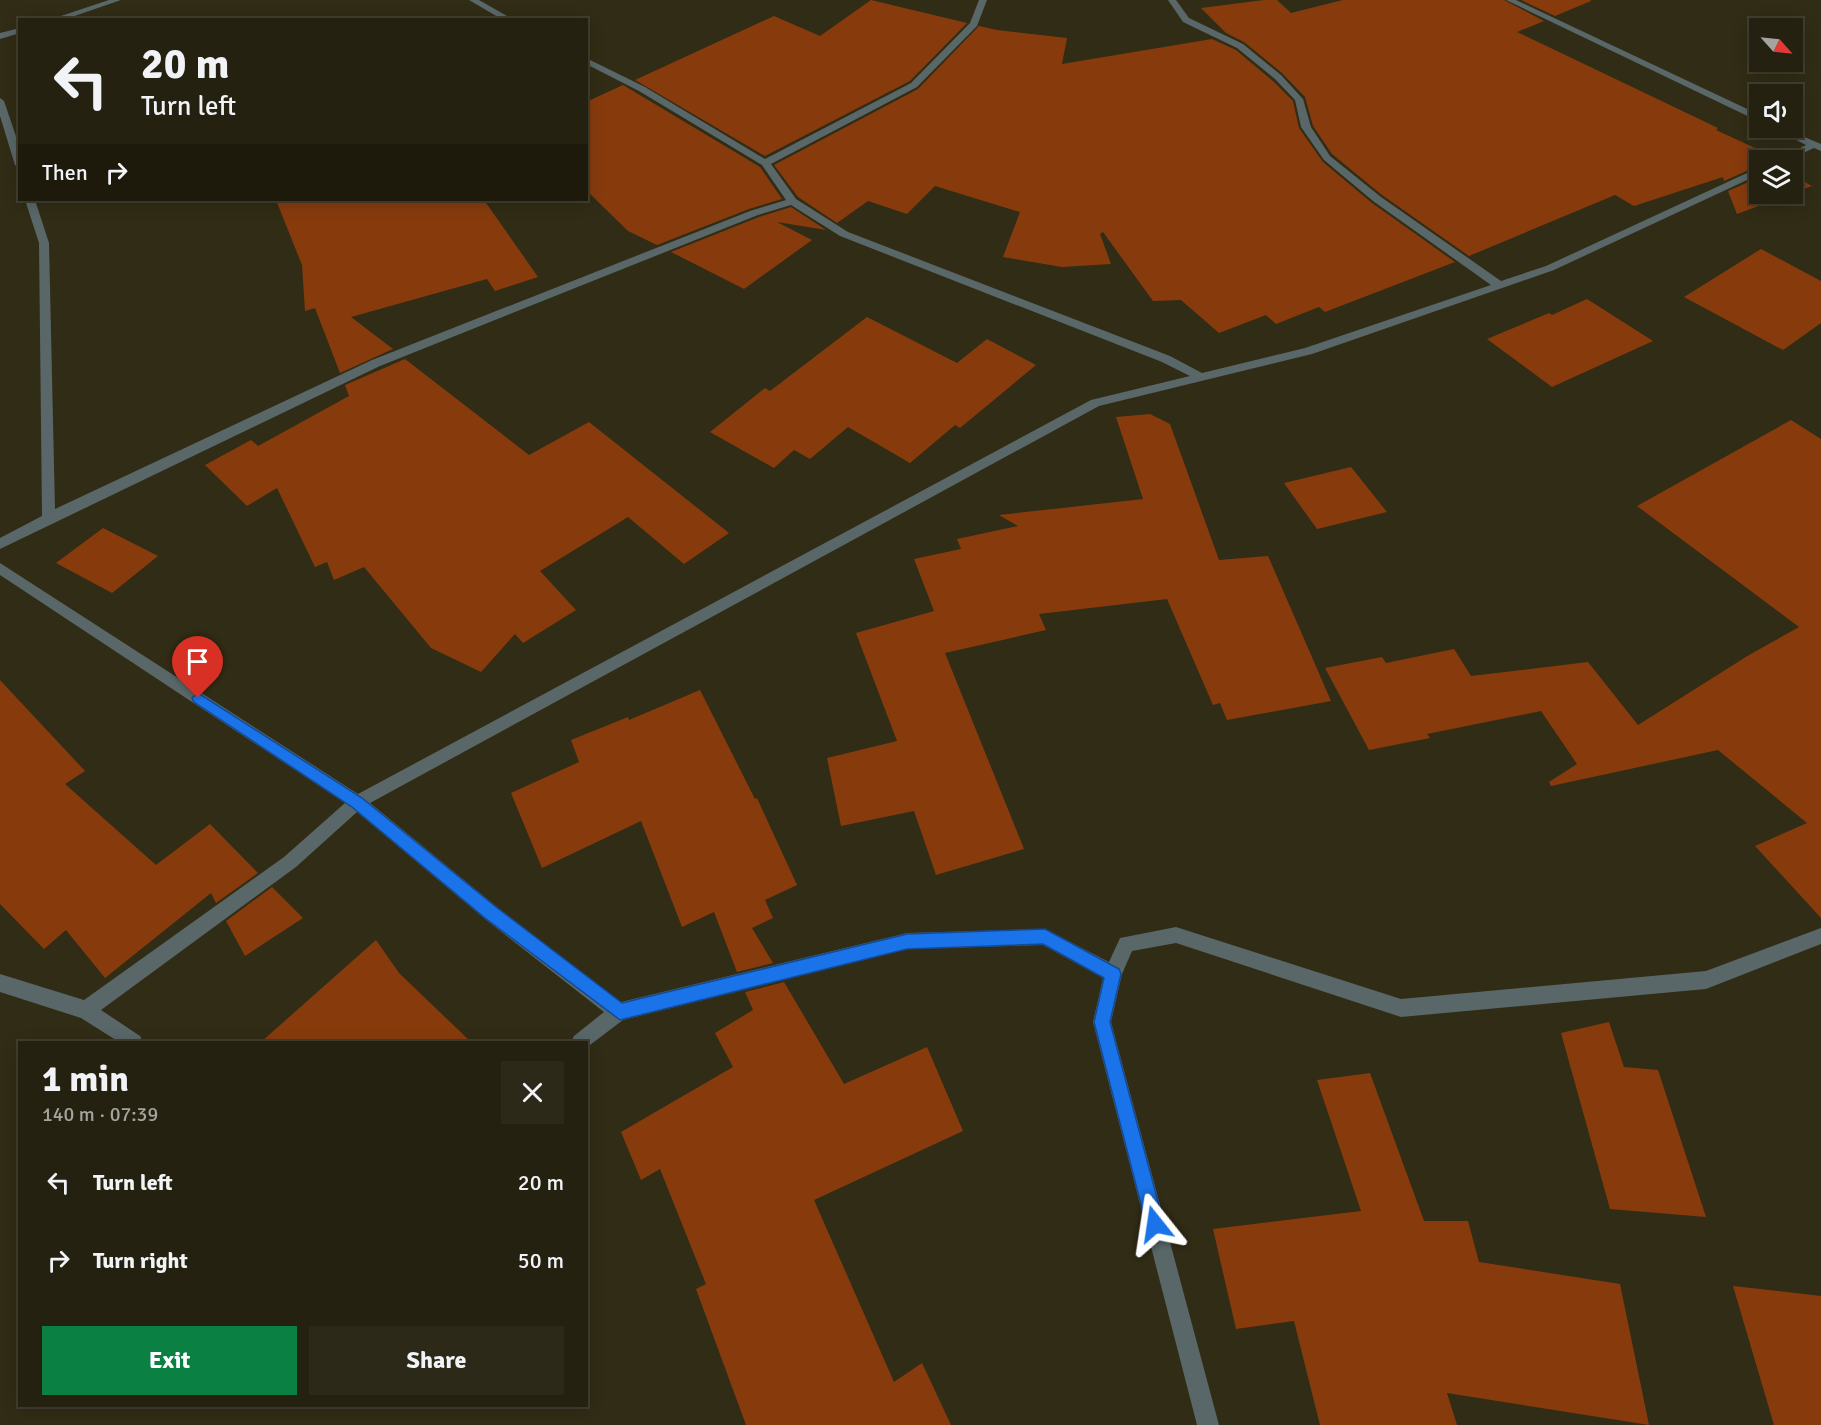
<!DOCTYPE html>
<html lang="en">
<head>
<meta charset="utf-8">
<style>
	body { margin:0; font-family:Signika,sans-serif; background:#2d2919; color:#f1f3f6; height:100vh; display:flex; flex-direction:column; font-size:22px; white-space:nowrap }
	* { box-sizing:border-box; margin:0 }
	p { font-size:20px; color:#a3a39f }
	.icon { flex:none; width:33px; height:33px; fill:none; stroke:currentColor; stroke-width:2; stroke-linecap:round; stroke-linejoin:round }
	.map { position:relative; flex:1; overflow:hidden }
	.details { position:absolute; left:18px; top:1041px; width:570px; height:366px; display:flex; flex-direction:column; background:#252110; border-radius:0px; box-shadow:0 3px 15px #0003,0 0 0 2px #423e30 }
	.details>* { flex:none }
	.banner { position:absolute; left:18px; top:18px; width:570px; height:183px; border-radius:0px; box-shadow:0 3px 15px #0003,0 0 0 2px #423e30; background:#252110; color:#f1f3f6; overflow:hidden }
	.needle { width:39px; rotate:117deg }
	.controls { position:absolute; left:1749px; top:18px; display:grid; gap:12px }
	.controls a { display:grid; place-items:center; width:54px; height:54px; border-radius:0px; background:#252110; box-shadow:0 3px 15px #0003,0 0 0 2px #423e30; font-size:30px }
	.pin { position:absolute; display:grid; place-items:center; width:51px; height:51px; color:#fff; margin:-62px -26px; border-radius:50% 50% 50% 0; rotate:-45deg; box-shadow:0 0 6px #0007 }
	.pin .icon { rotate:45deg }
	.me { position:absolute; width:66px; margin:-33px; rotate:345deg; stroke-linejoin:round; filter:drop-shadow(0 0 4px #0008) }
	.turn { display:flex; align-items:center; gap:21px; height:126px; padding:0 24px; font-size:27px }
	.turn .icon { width:78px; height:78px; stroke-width:2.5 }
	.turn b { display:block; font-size:42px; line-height:51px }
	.then { display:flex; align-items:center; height:57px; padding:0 24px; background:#0003; gap:12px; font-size:22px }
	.round { display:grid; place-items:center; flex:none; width:63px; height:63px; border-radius:0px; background:#2d2919 }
	.overview { display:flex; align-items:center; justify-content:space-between; height:102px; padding:0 24px }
	h1 { font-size:36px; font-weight:700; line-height:45px }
	.button { display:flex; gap:12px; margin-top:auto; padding:12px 24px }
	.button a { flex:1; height:69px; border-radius:0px; background:#0b8043; color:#fff; font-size:24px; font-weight:700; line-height:69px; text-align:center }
	.button a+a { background:#2d2919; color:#f1f3f6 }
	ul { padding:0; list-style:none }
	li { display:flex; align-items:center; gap:18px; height:78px; padding:0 24px }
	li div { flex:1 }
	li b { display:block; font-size:22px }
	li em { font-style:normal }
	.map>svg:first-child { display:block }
	.building { fill:#873b0d }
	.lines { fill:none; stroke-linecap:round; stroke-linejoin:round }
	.street { fill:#596768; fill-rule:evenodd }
	.route { fill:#1a73e8; stroke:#114b97; stroke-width:1.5 }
</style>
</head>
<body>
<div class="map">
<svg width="1821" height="1425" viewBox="0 0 1821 1425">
	<rect width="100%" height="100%" fill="#312c15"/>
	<g class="building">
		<path d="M871,0l96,23 -57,58 -145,75 -130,-76 139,-64 46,20z"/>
		<path d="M1264,0h13l14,13 52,-13h161l40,21 -27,11 201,96 -2,2 39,18 -6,4 17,8h-6v5l-36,16 -1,-4 -89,29 -19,-11 -146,61 -87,-61 -50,-41 -19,-28 -8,-29 -23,-24 -38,-31 -18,-9 -25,-25z"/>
		<path d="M1521,0h70v1l-36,15z"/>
		<path d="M979,26l18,4 70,8 -5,26 150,-25 24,11 37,31 20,20 6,27 24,34 49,41 83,59 -130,50 -6,-5 -43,17 -10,-9 -47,18 -38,-33 -28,1 -50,-69 -3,2 11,30 -49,3 -59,-10 17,-45 -85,-26 -28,28 -39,-13 -31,22 -39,-26 -24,-32 144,-76z"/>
		<path d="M623,85l137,82 22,32 -33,10 -92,36 -29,-14 -42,-41v-88z"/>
		<path d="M1792,175l20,11 -20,7z"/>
		<path d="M1760,177v17h31l-54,20 -9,-23z"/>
		<path d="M276,200h208l54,77 -43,14 -8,-12 -136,38 42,32 -53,24 -25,-65 -10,3 -3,-46z"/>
		<path d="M791,207l35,23 -49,-8 35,18 -68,49 -73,-37 88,-35z"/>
		<path d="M1761,249l60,32v42l-38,27 -99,-53z"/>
		<path d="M1587,299l66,42 -101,46 -65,-48 62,-26 3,2z"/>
		<path d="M867,317l90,46 30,-24 49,26 -76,63 -5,-3 -45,38 -62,-36 -38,32 -16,-9 -20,18 -64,-36 55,-44 5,3z"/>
		<path d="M405,359l124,96 60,-33 140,111 -45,31 -56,-47 -88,54 36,39 -53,33 -8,-9 -34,38 -50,-24 -67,-81 -30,13 -7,-18 -12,5 -38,-79 -30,18 -42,-41 46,-25 7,6 91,-50 -4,-11z"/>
		<path d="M1150,414l20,10 49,136 49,-4 63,145 -104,19 -7,-17 -7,2 -46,-106 -128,15 7,16 -101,23 79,196 -88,26 -22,-64 -73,15 -14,-68 70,-17 -41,-108 78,-22 -20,-52 47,-10 -4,-10 61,-13 -19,-11 144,-16 -27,-82z"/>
		<path d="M1791,420l30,19v479l-66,-72 52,-23 -89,-73 -167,36 -2,-4 28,-18 -36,-53 -114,23 3,4 -61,12 -44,-82 57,-11 4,6 68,-14 17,27 117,-14 50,63 111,-70 50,-28 -162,-121z"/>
		<path d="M1351,467l36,45 -70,17 -33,-46z"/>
		<path d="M103,528l55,28 -46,37 -56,-30z"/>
		<path d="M0,680l85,91 -20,13 91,81 54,-41 48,49 -42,30 -5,-10 -106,85 -39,-48 -22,19 -44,-45z"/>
		<path d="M700,690l55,109 2,-1 40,87 -32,15 8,18 -21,10 21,35 -36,9 -23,-60 -32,15 -41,-106 -99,47 -31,-75 68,-31 -8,-22 57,-23 1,3z"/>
		<path d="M272,887l31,31 -58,38 -19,-35z"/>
		<path d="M376,940l23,33 72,69h-210z"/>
		<path d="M784,982l60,102 83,-37 36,84 -149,69 80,182 28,-19 29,62h-205l-50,-136 10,-5 -46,-115 -19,11 -20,-48 112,-65 -18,-34 38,-23 -8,-18z"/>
		<path d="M1609,1022l15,45 34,3 48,147 -96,-8 -49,-176z"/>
		<path d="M1370,1073l54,148h44l11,41 141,22 29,141 -202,-32 10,32h-137l-26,-104 -58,8 -23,-100 148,-18 -44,-131z"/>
		<path d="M1733,1286l88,10v129h-47z"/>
	</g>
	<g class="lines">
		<g class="street">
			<path d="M109,0h12l-58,20h-14z"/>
			<path d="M469,0h10l35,20h-11z"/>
			<path d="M979,0h8l-10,26 -60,61 -146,77 25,35 52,33 322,124 32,17 103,-25 186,-63 -118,-84 -49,-41 -23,-33 -6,-27 -20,-21 -38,-31 -54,-26 -15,-22h8l13,18 54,26 38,31 22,24 8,28 19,29 51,41 120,84 45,-15 214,-99v7l-206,96 -242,84 -213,52 -729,397 127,104 124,95 286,-69 138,-4 64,33 11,-24 56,-11 225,72 305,-28 115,-43v16l-115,45 -305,28 -225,-74 -44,8 -10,23 -11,48 108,403h-22l-104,-403 10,-44 -60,-33 -136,4 -284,71 -37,28v-6h-15l3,-6 30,-24 -119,-93 -128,-107 -61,55 -195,143 39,26 3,6h-24l-38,-24 -81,-26v-18l84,26 200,-143 61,-54 -345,-228v-12l358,231 733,-394 99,-24 -28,-14 -322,-126 -49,-31 -33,10 -378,151 -380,183v-11l42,-22 -3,-273 -14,-43h10l14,43 6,266 317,-149 378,-149 36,-11 -24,-35 -123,-74 -53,-27v-6l59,29 120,72 146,-76 59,-60z"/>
			<path d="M1506,0h10l244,115v7z"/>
			<path d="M20,28v5l-20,6v-6z"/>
			<path d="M0,98l4,3 16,47v20l-5,-3 -15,-49z"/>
			<path d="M1773,128h10l38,16v7l-7,-3 -26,12h-11l29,-15z"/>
		</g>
	</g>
	<path class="route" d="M198,693l164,105 134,109 126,96 285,-69 138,-5 74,40 2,5 -11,48 54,202 -2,6 -7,3 -6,-3 -3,-6 -52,-202 10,-44 -61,-34 -136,5 -287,71 -135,-102 -133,-111 -158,-105 -2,-4z"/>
</svg>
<div class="controls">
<a><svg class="needle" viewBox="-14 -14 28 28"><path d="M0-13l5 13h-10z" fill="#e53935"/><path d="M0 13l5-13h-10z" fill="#a3a39f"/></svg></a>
<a><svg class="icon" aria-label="sound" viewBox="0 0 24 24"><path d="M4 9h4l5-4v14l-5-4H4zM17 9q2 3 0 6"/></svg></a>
<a><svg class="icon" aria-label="layers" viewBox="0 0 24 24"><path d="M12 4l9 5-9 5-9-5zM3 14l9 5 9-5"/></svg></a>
</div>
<div class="pin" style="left:198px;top:698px;background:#d93025"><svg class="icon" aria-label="arrive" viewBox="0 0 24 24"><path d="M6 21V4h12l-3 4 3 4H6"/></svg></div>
<svg class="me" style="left:1155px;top:1224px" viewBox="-20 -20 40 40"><path d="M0-17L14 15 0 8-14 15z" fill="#1a73e8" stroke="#fff" stroke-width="4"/></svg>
<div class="banner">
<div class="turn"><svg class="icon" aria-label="left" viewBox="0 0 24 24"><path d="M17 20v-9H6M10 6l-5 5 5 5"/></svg><div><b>20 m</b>Turn left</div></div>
<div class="then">Then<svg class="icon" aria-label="right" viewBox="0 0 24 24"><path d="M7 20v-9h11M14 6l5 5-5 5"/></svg></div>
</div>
<section class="details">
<div class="overview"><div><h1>1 min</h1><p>140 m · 07:39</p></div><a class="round"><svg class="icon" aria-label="close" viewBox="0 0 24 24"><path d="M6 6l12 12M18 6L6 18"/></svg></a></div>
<ul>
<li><svg class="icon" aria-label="left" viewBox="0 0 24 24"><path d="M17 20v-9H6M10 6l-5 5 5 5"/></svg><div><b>Turn left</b></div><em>20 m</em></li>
<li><svg class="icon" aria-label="right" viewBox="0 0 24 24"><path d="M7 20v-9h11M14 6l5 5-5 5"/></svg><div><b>Turn right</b></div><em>50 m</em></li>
</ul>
<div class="button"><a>Exit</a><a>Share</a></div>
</section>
</div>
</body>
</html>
